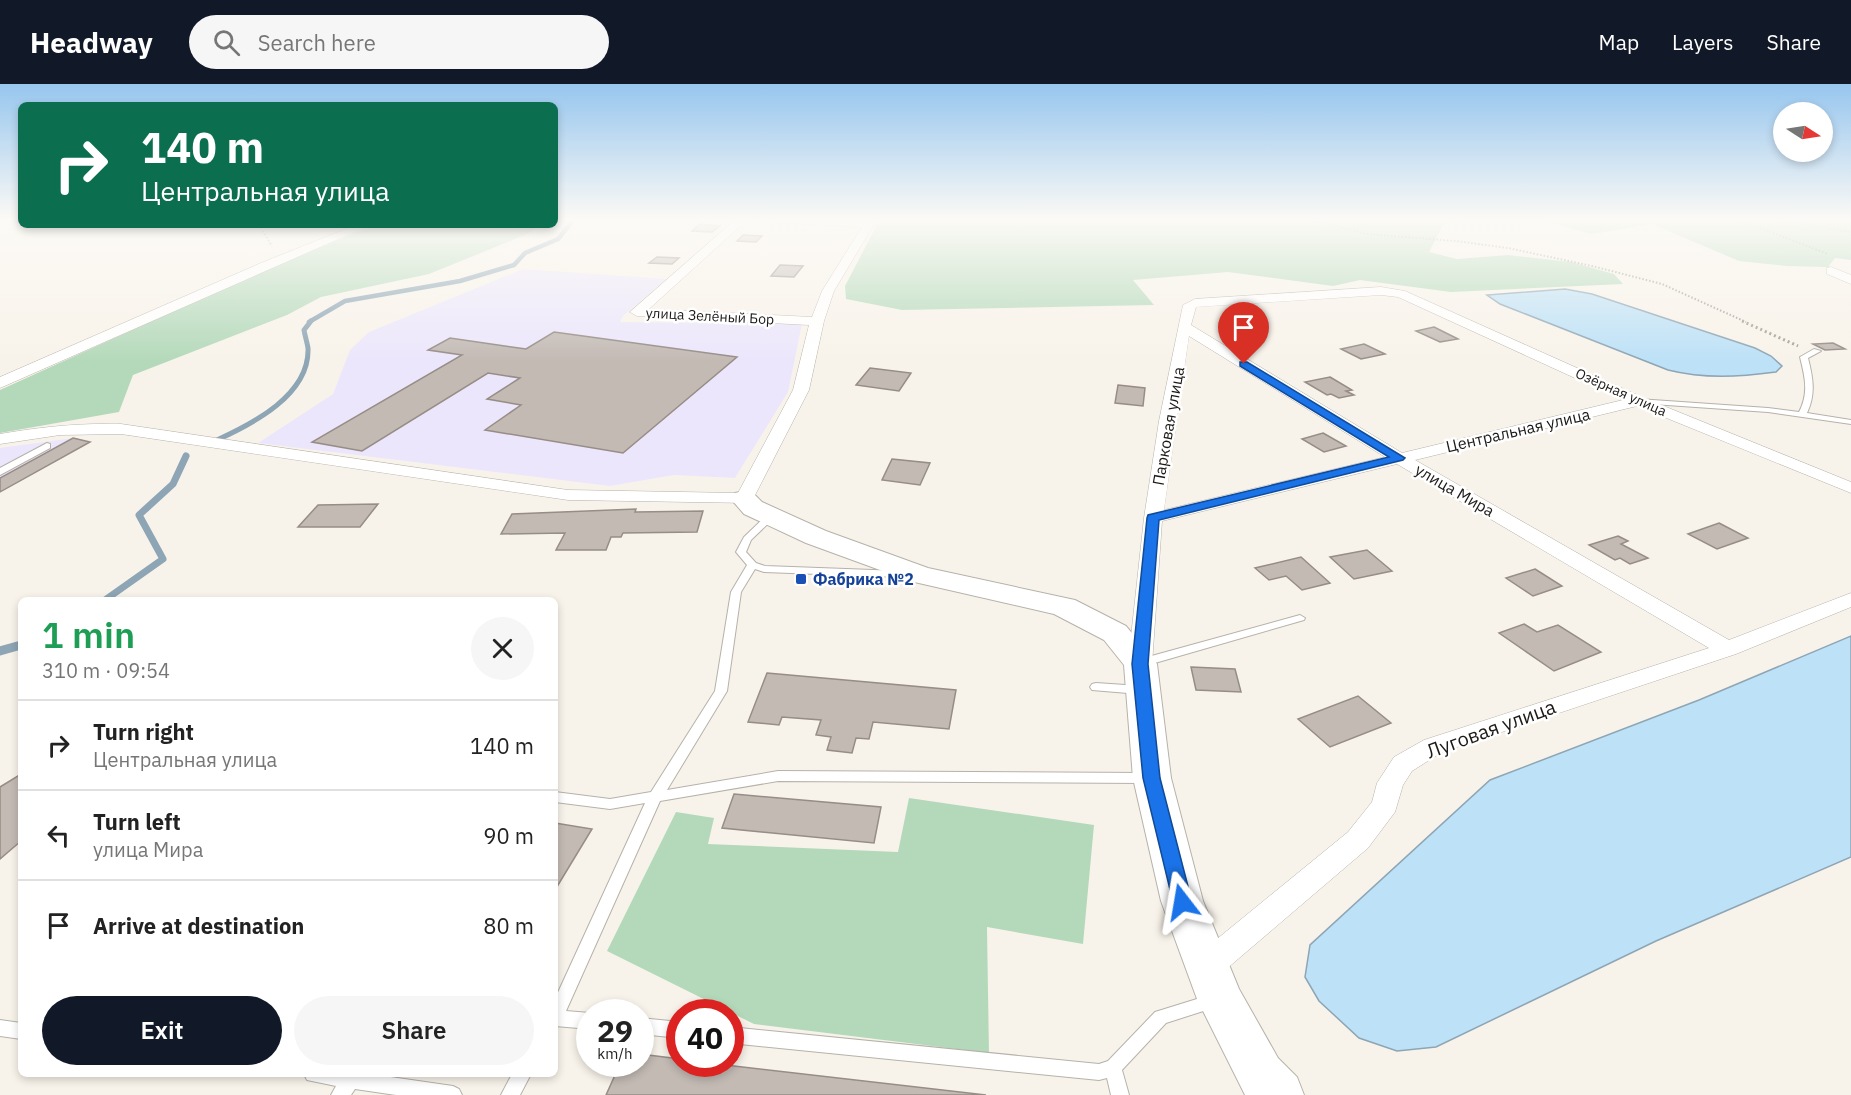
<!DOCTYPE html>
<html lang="en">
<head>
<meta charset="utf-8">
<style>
	body { margin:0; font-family:"IBM Plex Sans",sans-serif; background:#f6f6f6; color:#222; height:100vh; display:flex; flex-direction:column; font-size:22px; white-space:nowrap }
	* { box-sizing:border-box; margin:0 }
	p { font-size:20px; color:#767676 }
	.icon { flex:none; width:33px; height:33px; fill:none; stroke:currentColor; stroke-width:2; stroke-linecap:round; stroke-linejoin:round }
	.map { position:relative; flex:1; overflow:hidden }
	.details { position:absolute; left:18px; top:513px; width:540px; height:480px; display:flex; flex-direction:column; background:#fff; border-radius:9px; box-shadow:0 3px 9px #0003 }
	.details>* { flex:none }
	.guide { position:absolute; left:18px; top:18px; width:540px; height:126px; border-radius:9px; box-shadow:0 3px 9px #0003; background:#0b6e4f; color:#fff; overflow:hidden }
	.needle { width:39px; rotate:102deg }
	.controls { position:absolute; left:1773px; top:18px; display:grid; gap:12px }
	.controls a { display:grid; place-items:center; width:60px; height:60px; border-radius:50%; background:#fff; box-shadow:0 3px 9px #0003; font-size:30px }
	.speed { position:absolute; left:576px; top:915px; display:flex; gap:12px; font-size:30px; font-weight:700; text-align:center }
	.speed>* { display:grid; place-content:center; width:78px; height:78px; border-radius:50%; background:#fff; box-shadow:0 3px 9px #0003; line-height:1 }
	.speed small { font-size:15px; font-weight:400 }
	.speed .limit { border:9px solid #d22; background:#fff; color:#111 }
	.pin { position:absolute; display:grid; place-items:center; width:51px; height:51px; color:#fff; margin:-62px -26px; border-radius:50% 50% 50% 0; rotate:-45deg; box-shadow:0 0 6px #0007 }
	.pin .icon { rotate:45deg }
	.me { position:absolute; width:66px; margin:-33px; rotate:346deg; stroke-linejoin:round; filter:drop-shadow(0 0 4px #0008) }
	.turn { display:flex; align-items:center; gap:21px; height:126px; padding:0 24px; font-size:27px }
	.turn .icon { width:78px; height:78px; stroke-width:2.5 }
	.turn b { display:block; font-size:42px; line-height:51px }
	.round { display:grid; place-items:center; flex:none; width:63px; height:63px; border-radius:32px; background:#f6f6f6 }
	.head { display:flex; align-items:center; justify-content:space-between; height:102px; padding:0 24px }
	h1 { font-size:36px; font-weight:600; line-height:45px; color:#1e9e55 }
	.primary-button { display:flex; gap:12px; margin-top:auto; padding:12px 24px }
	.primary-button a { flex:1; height:69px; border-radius:36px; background:#111827; color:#fff; font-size:24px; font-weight:600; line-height:69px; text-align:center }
	.primary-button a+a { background:#f6f6f6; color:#222 }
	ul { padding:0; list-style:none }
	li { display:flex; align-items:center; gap:18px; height:90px; padding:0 24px; border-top:2px solid #e0e0e0 }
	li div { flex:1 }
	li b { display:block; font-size:22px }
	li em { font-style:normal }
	header { display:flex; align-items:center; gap:36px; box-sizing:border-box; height:84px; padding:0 30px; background:#111827; color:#fff }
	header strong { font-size:28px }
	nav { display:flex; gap:33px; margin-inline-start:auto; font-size:21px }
	.search { width:420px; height:54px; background:#f6f6f6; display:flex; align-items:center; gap:15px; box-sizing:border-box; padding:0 21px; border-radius:33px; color:#767676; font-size:22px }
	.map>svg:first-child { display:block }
	.industrial { fill:#ece6fc }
	.green { fill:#b4d9ba }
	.water { fill:#bde1f7; stroke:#8da5b4; stroke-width:1.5 }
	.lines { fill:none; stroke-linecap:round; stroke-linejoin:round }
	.stream-far3 { stroke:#8da5b4; stroke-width:4.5 }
	.stream-far2 { stroke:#8da5b4; stroke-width:5 }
	.stream-far1 { stroke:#8da5b4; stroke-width:7 }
	.stream { stroke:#8da5b4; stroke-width:9 }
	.building { fill:#c3bab4; stroke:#968d87; stroke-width:1.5 }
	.lane-casing { stroke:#b6b2a9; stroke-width:2 }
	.street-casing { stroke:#b6b2a9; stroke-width:1 }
	.secondary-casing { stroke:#b6b2a9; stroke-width:2 }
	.path-far1 { stroke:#a5a19b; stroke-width:2; stroke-dasharray:1.5 2; stroke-linecap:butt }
	.path { stroke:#a5a19b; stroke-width:3; stroke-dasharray:2 3; stroke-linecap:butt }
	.lane { fill:#fff; fill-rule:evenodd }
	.street { fill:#fff; fill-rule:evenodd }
	.secondary { fill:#fff; fill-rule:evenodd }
	.route { fill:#1a73e8; stroke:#114b97; stroke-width:1.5 }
	.transit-dot { fill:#1a4fb4; stroke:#fff; stroke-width:2 }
	.labels { text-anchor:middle; stroke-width:5; stroke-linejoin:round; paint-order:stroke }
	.far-street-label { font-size:14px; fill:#1c1a17; stroke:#fff }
	.street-label { font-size:16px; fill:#1c1a17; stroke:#fff }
	.transit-label { font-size:16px; font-weight:bold; fill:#164399; stroke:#fff; text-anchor:start }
	.near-street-label { font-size:20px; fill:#1c1a17; stroke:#fff }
</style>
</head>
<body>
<header>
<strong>Headway</strong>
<div class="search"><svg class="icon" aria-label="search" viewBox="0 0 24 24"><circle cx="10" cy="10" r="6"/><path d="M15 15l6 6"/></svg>Search here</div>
<nav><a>Map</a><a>Layers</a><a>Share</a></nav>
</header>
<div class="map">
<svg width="1851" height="1011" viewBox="0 0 1851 1011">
	<rect width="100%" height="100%" fill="#f8f3ea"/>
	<g class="industrial">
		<path d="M523,185l143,10 -43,37 -3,6 182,2 -14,68 -53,86 -61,-3 -64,11 -352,-43 75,-49 17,-44 19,-18z"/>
		<path d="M73,354l19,3 -92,51v-44z"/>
	</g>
	<g class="green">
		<path d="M880,135h584l1,2 -22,4 -14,27 28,7 51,-4 63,7 43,12 9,10 -172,8 -91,-12 -27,6 -105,-14 -95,8 21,25 -252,5 -56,-11 -1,-13z"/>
		<path d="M1537,135h314v41l-16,-2 -7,9 -41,-1 -48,-5 -87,-37 -60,10z"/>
		<path d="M376,141h166l-17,10 -96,39 -108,23 -34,18 -154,60 -14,37 -119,21v-43l282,-128z"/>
		<path d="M909,714l185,27 -11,119 -96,-17 2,126 -235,-29 -147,-73 69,-139 38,6 -6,26 190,8z"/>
	</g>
	<g class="water">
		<path d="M1565,205l27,5 163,54 16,8 11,10 -6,6c-37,5 -72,7 -108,-2l-168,-66 -13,-9z"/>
		<path d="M1851,552v221l-195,84 -220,106 -39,4 -38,-13 -40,-37 -14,-24 5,-32 180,-165 209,-80z"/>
	</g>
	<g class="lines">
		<path class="stream-far3" d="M309,238l36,-21 115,-20 54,-16 11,-12 33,-14 16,-20"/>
		<path class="stream-far2" d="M217,356c35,-16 93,-45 91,-92 -1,-6 -3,-12 -4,-18l7,-9"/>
		<path class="stream-far1" d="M105,516l58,-41 -24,-44 34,-31 13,-28"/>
		<path class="stream" d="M0,567l21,-6"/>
	</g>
	<g class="building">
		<path d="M700,140l20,2 -8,6 -20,-1z"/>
		<path d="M743,151l19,1 -6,6 -19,-1z"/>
		<path d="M657,173l22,1 -7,6 -23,-1z"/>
		<path d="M780,181l23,1 -9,11 -23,-1z"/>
		<path d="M1434,243l24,12 -18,3 -24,-11z"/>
		<path d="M554,248l183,25 -114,96 -138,-23 36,-25 -34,-6 33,-21 -32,-5 -126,78 -50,-9 150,-87 -34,-5 22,-12 76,11z"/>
		<path d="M1833,259l12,6 -20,1 -12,-6z"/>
		<path d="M1364,260l21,10 -24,5 -20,-10z"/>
		<path d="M870,284l41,5 -12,18 -43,-6z"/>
		<path d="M1330,293l22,13 -6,1 8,4 -15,3 -8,-4 -4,1 -22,-13z"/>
		<path d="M1118,301l27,3 -2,18 -28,-3z"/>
		<path d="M1323,349l23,13 -22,6 -22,-13z"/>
		<path d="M73,354l17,4 -90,50v-14z"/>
		<path d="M892,375l38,4 -10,22 -38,-5z"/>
		<path d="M378,420l-18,23h-62l20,-22z"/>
		<path d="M636,425l-1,3 68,-1 -6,21 -74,1 -2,4h-10l-5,13h-50l9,-17 -64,1 11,-20z"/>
		<path d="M1719,439l29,15 -31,11 -29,-15z"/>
		<path d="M1618,452l10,5 -7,3 27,14 -18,6 -10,-6 -5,2 -26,-15z"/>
		<path d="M1367,466l25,21 -38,8 -24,-22z"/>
		<path d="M1301,473l29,26 -28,7 -16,-14 -17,4 -14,-12z"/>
		<path d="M1535,485l27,17 -29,10 -27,-18z"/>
		<path d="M1524,540l13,8 21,-7 43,27 -47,19 -55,-38z"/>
		<path d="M1191,583l44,2 6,23 -45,-2z"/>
		<path d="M767,589l189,17 -7,39 -76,-7 -4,17 -13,-1 -4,15 -25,-3 4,-13 -15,-2 5,-15 -39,-3 -3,8 -31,-3z"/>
		<path d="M1358,612l33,27 -61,24 -32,-28z"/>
		<path d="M21,690v67l-21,18v-72z"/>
		<path d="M734,710l147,13 -7,36 -152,-15z"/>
		<path d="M555,739l37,6 -37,61z"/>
		<path d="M640,970l40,5v5h37l269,31h-380l14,-31h20z"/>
	</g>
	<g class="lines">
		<g class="lane-casing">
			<g id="lane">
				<path d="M1814,265l7,2 -13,7c5,20 8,36 -1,55l44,7v4l-83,-12 -130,-9 -4,-2 4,-2 130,9 31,4c10,-19 6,-35 1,-55z"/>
				<path d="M47,359l3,1v4l-50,27v-7z"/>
				<path d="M770,430l5,3 -24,23 -5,12 10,11 9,3 135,5 5,3 -5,3 -136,-5 -9,-3 -14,23 -14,99 -60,99 111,-19 368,2 5,2 2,3 -2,3 -5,2 -368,-2 -118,20 -94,210 24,2v16l-35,-3v-27l90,-196 -35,6 -55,-7v-10l55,7 41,-7 64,-101 16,-99 16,-27 -11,-13 8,-15 23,-22z"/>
				<path d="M1300,531l5,3 -1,2 -163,47 -6,-4 2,-3z"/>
				<path d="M1096,599l44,3 4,1 2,3 -2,3 -4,1 -48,-4 -2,-3 2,-3z"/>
				<path d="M1213,910l6,2 2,5 -2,5 -53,17 -44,47 7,25h-18l-4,-17 -8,2 -369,-37v-16l369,37 9,-3 47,-49z"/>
				<path d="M640,934l40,4v16l-40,-4z"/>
				<path d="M0,936l21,3v16l-21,-3z"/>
				<path d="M304,990h66l83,12 6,3 3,6h-66l-41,-6 -4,6h-20l5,-9 -29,-6z"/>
				<path d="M512,990h19l-11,21h-19z"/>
			</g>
		</g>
		<g class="street-casing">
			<g id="street">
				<path d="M736,135h12l-99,90 163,8 10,-26 40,-64 -95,-5 -5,-3h115l-43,72 -10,30 -15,69 -58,113 -183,-3 -447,-66 -61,1 -60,9v-10c40,-7 80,-11 121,-10l447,66 170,3 55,-103 16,-65 -172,-9 -7,-4z"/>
				<path d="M356,141h14l-370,163v-11l261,-114z"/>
				<path d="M1831,183l20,8v9l-24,-10v-6z"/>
				<path d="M1381,203l24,4 239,107 207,84v11l-214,-87 -222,54 314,180 122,-47v14l-115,47 -294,98 -30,19 -9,14 -8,27 -27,36 -151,129 -11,4 -11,-4 -5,-10 5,-10 153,-125 24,-30 5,-19 17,-26 30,-17 285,-92 -312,-184 -235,57 -10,143 -4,5 -8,2 -8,-2 -4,-5 16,-146 15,-97 24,-116 12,-6zM1381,211l17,2 225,103 -221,53 -211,-128 5,-18zM1189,252l196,121 -221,53z"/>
			</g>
		</g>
		<g class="secondary-casing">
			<path id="secondary" d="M744,407l9,2 9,9 64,29 102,37 147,32 51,26 31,38 14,114 32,123 36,88 39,69 19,19 7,18h-59l-48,-96 -36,-98 -28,-123 -9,-113 -20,-25 -50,-26 -144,-33 -104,-38 -62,-29 -13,-15 4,-6z"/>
		</g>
		<g class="path-far1">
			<path d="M1309,135l58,15 89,7 52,7 84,18 70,18 84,38"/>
			<path d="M1737,135l91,35"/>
			<path d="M1775,135l76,13"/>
			<path d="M259,141l13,21"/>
		</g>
		<path class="path" d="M1742,237l56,25"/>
		<use href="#lane" class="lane"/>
		<use href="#street" class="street"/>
		<use href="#secondary" class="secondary"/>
	</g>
	<linearGradient id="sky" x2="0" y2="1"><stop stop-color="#97c6ee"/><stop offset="0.49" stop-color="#fcfaf6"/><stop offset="1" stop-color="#fcfaf6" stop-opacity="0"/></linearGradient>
	<rect width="1851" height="277" fill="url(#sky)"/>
	<path class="route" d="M1240,278h7l158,96 -2,2 -244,60 -11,144 12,114 32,124 -3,5 -7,3 -7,-3 -2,-5 -30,-124 -11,-114 15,-146 1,-3 241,-58 -149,-91z"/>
	<rect class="transit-dot" x="795" y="489" width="12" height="12" rx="3"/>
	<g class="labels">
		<g class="far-street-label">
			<text transform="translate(710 232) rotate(3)" y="5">улица Зелёный Бор</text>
			<text transform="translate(1621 308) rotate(24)" y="5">Озёрная улица</text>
		</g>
		<g class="street-label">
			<text transform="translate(1168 342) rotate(-80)" y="6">Парковая улица</text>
			<text transform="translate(1518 346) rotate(-13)" y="6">Центральная улица</text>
			<text transform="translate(1455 406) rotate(30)" y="6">улица Мира</text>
		</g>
		<g class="transit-label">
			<text x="813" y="501">Фабрика №2</text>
		</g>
		<g class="near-street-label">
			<text transform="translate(1491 645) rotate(-20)" y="7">Луговая улица</text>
		</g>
	</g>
</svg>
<div class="controls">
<a><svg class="needle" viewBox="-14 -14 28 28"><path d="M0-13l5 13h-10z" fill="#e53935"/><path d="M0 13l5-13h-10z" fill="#767676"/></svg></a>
</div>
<div class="speed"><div>29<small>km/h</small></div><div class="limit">40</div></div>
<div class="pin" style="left:1244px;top:280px;background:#d93025"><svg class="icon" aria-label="arrive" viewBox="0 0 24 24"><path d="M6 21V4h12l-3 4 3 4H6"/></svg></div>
<svg class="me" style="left:1182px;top:818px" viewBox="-20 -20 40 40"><path d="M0-17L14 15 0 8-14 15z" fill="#1a73e8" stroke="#fff" stroke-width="4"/></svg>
<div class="guide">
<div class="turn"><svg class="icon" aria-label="right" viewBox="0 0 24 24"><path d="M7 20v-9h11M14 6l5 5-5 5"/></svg><div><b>140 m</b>Центральная улица</div></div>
</div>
<section class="details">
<div class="head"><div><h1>1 min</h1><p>310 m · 09:54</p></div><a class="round"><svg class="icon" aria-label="close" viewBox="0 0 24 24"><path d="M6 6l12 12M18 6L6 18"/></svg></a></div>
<ul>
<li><svg class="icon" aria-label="right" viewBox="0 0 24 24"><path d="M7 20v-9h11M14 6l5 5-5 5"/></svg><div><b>Turn right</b><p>Центральная улица</p></div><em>140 m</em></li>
<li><svg class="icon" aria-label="left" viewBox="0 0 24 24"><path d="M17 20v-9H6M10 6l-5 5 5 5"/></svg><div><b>Turn left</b><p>улица Мира</p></div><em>90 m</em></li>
<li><svg class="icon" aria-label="arrive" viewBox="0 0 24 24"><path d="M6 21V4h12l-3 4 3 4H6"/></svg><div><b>Arrive at destination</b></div><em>80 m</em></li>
</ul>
<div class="primary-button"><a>Exit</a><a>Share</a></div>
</section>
</div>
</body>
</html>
